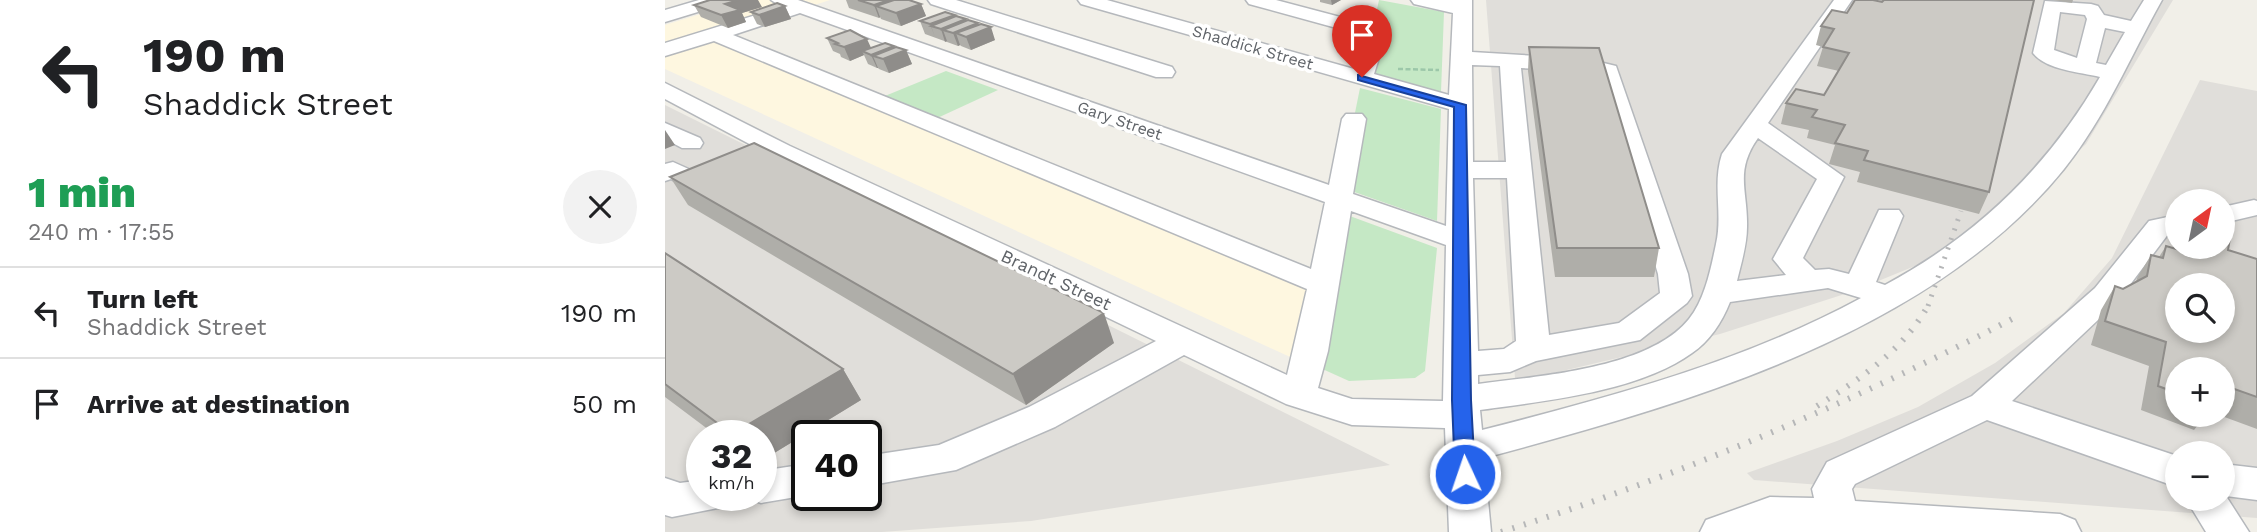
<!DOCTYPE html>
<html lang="en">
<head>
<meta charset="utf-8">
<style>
	body { margin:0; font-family:"Work Sans",sans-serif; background:#f2f2f2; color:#202124; height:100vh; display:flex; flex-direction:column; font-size:26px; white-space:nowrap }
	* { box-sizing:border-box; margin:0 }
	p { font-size:23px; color:#757577 }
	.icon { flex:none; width:38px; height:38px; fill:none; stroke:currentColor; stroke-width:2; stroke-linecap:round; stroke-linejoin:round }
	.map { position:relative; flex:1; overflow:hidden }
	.drawer { display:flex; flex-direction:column; background:#fff; width:665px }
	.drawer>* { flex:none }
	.top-card { background:#fff; color:#202124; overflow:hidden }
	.needle { width:46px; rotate:33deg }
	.controls { position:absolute; left:1500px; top:189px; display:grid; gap:14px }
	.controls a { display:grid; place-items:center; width:70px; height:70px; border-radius:50%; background:#fff; box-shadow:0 4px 10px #0003; font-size:35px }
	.speed { position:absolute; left:21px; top:420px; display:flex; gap:14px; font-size:35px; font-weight:700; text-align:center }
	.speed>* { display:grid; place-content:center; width:91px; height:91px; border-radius:50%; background:#fff; box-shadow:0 4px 10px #0003; line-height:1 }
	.speed small { font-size:18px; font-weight:400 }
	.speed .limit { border:4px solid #111; border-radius:10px; background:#fff; color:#111 }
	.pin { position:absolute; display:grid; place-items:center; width:60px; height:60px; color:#fff; margin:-72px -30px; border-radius:50% 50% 50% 0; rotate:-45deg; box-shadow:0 0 7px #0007 }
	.pin .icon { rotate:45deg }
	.me { position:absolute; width:77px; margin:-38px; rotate:357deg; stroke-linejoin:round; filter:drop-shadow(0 0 5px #0008) }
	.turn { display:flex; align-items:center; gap:24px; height:147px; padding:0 28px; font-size:32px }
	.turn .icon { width:91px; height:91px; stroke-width:2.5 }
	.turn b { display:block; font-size:49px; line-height:60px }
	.round { display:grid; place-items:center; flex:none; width:74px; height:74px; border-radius:37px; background:#f2f2f2 }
	.overview { display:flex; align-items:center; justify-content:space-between; height:119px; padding:0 28px }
	h1 { font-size:42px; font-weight:800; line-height:52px; color:#1e9e55 }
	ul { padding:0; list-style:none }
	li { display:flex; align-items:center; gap:21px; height:91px; padding:0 28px; border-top:2px solid #e0e0e0 }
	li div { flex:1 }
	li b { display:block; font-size:26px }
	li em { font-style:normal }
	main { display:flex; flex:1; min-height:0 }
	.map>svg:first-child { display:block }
	.commercial { fill:#fef7e0 }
	.industrial { fill:#e0deda; fill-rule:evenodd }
	.green { fill:#c5e8c5 }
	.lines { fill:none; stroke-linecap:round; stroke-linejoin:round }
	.minor-casing { stroke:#b5b8bc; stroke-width:3 }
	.path { stroke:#9cc7a9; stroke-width:2.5; stroke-dasharray:5 2.5; stroke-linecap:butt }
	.minor { fill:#fff; fill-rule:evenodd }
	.rail-far1 { stroke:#b6b7b8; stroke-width:5; stroke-dasharray:2 8; stroke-linecap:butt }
	.rail { stroke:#b6b7b8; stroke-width:6; stroke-dasharray:2 10; stroke-linecap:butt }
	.wall { fill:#afaea9 }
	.shaded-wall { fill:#8f8d8a }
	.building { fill:#cccac5; stroke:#8f8d8a; stroke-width:2; fill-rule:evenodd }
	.route { fill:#2563eb; stroke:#184099; stroke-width:2 }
	.labels { text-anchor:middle; stroke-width:7; stroke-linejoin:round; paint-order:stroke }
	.far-street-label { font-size:16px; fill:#5f6368; stroke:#fff }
	.street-label { font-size:18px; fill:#5f6368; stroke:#fff }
</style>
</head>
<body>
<main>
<section class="drawer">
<div class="top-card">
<div class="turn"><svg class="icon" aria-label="left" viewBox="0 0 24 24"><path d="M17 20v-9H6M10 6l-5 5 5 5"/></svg><div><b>190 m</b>Shaddick Street</div></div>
</div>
<div class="overview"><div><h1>1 min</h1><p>240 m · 17:55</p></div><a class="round"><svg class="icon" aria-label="close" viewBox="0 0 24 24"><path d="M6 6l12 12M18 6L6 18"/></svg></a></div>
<ul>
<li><svg class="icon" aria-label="left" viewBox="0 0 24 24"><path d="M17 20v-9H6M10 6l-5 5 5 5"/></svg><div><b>Turn left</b><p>Shaddick Street</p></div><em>190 m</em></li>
<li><svg class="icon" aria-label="arrive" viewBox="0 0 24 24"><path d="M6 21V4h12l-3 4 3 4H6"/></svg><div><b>Arrive at destination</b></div><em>50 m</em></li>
</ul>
</section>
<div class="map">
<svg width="1592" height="532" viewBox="0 0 1592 532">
	<rect width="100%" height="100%" fill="#f1efe8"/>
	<path class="commercial" d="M81,0h84l-102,33 585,239 -12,90 -636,-293v-44z"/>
	<g class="industrial">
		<path d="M821,0h687l-87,144 -98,92 -134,55 -134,43 -196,46 -9,-2z"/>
		<path d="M1535,80l57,11v427l-503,-38 -7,-7 90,-32 81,-34 77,-44 69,-50 48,-55zM1512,201h46v46h-46zM1512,285h46v46h-46zM1512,369h46v46h-46zM1512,453h46v46h-46z"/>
		<path d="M0,105l725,360 -359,56 -149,11h-217zM37,436h59v59h-59zM142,436h59v59h-59z"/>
	</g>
	<g class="green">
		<path d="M714,0l65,12 -3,80 -77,-21z"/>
		<path d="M281,71l52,19 -65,30 -53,-22z"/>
		<path d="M695,88l81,21 -4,112 -97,-34z"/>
		<path d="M682,215l90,33 -12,123 -10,7 -66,3 -31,-14z"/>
	</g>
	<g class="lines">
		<g class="minor-casing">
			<g id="minor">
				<path d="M34,0h28l-3,4 -59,18v-12z"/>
				<path d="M106,0h27l531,185 13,-66 4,-5h16l4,5 -13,75 93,32 3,-117 -368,-105 -3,-4h29l247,69 10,-27 -2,-7 -113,-31 -3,-4h30l102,27 6,15 -10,32 75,21 4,-82 -39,-9 -3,-4h61v52l115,7 29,7 72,208 4,22 -5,7 -47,37 -104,21 -26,11 -32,3v9c60,-8 171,-15 211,-65 16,-20 22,-51 27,-75 7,-30 -4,-60 6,-90l112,-154h18l-84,123 76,54 -41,81 12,12 14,-1 20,5 30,-64h20l4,6 -27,66 9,3c93,-50 163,-118 215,-208 -20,-5 -54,-7 -67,-24l12,-52 46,3 7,2 6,9 27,6 13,-21h18c-32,57 -57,118 -98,169 -134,166 -382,236 -580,289l7,74h-42l-4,-104 -93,-3 -66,-21 -102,-49 -129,72 -99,43 -90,16v-30l73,-11 90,-38 127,-66 -384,-185 -107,-57v-16l125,63 497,229 20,-86 -593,-248 -49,15v-13l117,-36zM1395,12l25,3 2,4 -10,39 -23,-8zM135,13l525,189 -14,67 -578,-234zM1440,28l20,4 -19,33 -10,-2zM807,65l28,1 6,96h-33zM856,68l65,3 13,4 59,199 2,19 -41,30 -70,12zM1093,138l59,41 -44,80 13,16 -49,6c4,-17 10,-36 10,-54 1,-37 -13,-55 11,-89zM808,178h34l9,163 -12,8 -26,2zM686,211l95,34 -3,156 -91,-2 -34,-11 10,-37zM1163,288l33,10c-118,64 -250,99 -379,132l-2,-20c64,-9 158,-18 212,-57 18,-12 30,-31 38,-51z"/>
				<path d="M263,0h28l216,67 3,5 -3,5h-16l-225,-73z"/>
				<path d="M0,123l35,15 3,5 -3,5h-18l-17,-9z"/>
				<path d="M8,162l29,13 14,-4 9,2 4,6c-15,22 -40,10 -58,0l-6,2v-17z"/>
				<path d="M1589,200l3,1v14l-34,8v-16z"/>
				<path d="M1512,215v16l-8,2 -52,69 -105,99 165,55v31l-190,-67 -132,64 -3,5 3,12 205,13 15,6 6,12h-381l6,-12 64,-23 44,1 -2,-9 15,-27 145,-66 123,-108 54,-67z"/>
				<path d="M142,464l1,31 -47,8 -14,-5 -1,-3h15v-24z"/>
				<path d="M1558,464l34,4v32l-31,-4 23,36h-43l-20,-33h37z"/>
				<path d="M0,478l15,5 22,-3v15h27l-6,12 -51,10 -7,-2z"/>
			</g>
		</g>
		<path class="path" d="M733,69l41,1"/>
		<use href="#minor" class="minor"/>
		<path class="rail-far1" d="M1263,306l33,-95"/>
		<g class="rail">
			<path d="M1152,406c44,-28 86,-55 112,-102"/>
			<path d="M836,532c178,-56 348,-128 513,-214"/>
		</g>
	</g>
	<g class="wall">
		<path d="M181,0h63l12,4 5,12 -25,10 -20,-7 -1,-2 -1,1 -30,-10z"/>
		<path d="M655,0h21l-9,5 -12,-3z"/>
		<path d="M1212,0h157l-45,192 -10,22 -122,-32 3,-10 -31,-8 6,-19 -28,-7 2,-8 -28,-6 5,-21 38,-8 15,-24 -22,-5 6,-19 -7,-2 5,-19 26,-13 36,-12z"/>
		<path d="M1388,0h20l-1,3z"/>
		<path d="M29,5l68,2 -20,6 4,9 -18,6 -27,-11z"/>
		<path d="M120,6l6,13 -26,8 -8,-3 -6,-12z"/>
		<path d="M290,17l23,8 17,15 -24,10 -10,-4 -1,-1 -2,1 -33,-12 -5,-13z"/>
		<path d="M162,38l44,10 23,-2 1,1 11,3 6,14 -23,9 -10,-4 -1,-1h-1l-9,-4 -4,-9 -14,6 -9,-4 -1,-3 -7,-3z"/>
		<path d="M864,47l130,201 -5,29h-99l-27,-206z"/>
		<path d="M5,177l444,166 -88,62 -338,-200z"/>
		<path d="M1501,246l11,3 1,-2h45l5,3 29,9v170l-38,-14h4v-46h-46v46h29l-12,15 -53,-20 8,-44 -58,-21 10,-35 14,-24 8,3 13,-7 1,-4 14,-23 8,2z"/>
		<path d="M0,253l178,116 18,31 -100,61v-25h-44l-52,-39z"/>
	</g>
	<g class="shaded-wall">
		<path d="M74,0h19l4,7 -20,6 4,9 -18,6 -7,-13 4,-11z"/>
		<path d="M224,0h11l-24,6 4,11 -1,1 -5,-13z"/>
		<path d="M666,0h10l-9,5z"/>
		<path d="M256,4l5,12 -25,10 -5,-13z"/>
		<path d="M120,6l6,13 -26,8 -6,-12z"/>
		<path d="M290,15l3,7 8,-3 3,8 9,-4 3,8 10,-4 4,13 -24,10 -5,-13 -10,-4 4,12 -2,1 -5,-13 -10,-3 4,11 -2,1 -4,-13 -10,-3 4,11 -5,-13z"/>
		<path d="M202,39l6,13 -11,-1 2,4 -14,6 -6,-14z"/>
		<path d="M229,46l4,8 8,-4 6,14 -23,9 -6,-14 -10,-3 5,12h-1l-6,-13z"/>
		<path d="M0,130l10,15 -10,4z"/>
		<path d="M439,313l10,30 -88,62 -13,-31z"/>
		<path d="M178,369l18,31 -100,61v-25h-28l-1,-2z"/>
	</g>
	<g class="building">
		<path d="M45,0h29l-14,4 15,6 -19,5 -27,-10z"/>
		<path d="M193,0h31l-15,5z"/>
		<path d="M229,0h15l12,4 -25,9 -20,-7z"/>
		<path d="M1190,0h18l9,2 2,-2h150l-45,192 -125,-32 4,-9 -33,-8 10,-18 -33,-8 5,-7 -31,-7 10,-14 28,6 25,-42 -26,-6 11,-18 -13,-3 11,-16 15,3z"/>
		<path d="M112,3l8,3 -26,9 -8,-3z"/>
		<path d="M280,12l10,3 -25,9 -10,-3z"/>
		<path d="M291,16l10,3 -25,10 -10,-3z"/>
		<path d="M303,20l10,3 -25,10 -10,-3z"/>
		<path d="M316,24l10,3 -25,10 -10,-4z"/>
		<path d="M185,30l17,9 -23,8 -9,-3 3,-1 -11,-5z"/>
		<path d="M220,43l9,3 -23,9 -9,-4z"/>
		<path d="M231,47l10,3 -23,9 -10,-3z"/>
		<path d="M864,47l70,1 60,200h-102z"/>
		<path d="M89,143l350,170 -91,61 -343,-197z"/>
		<path d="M1558,236l7,2 -2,12 29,9v138l-34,-12v-16h-46v24l-19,-7 8,-44 -61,-21 10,-35 8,3 24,-13 4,-21 12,3 3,-12 17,5v-4h40zM1512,285h46v46h-46z"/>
		<path d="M0,253l178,116 -111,65 -67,-50z"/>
	</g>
	<path class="route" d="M693,75l108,30 5,295 4,74 -3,6h-14l-3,-6 -3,-74 2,-293 -96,-27z"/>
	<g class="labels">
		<g class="far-street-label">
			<text transform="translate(588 47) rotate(16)" y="6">Shaddick Street</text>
			<text transform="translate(455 120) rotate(19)" y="6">Gary Street</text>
		</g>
		<g class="street-label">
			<text transform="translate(391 280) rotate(25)" y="6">Brandt Street</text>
		</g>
	</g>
</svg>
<div class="controls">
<a><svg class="needle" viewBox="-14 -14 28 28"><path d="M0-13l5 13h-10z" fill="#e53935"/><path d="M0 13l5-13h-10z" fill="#757577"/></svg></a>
<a><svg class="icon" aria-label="search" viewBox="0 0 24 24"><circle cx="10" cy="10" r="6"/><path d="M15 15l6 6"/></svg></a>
<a>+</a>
<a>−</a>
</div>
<div class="speed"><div>32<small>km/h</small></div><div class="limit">40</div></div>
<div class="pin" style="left:697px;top:77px;background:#d93025"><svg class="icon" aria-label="arrive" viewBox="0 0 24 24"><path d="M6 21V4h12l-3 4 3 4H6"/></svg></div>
<svg class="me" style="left:800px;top:474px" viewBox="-20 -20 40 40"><circle r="17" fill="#2563eb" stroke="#fff" stroke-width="3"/><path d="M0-11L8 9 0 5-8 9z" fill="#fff"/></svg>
</div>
</main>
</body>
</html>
